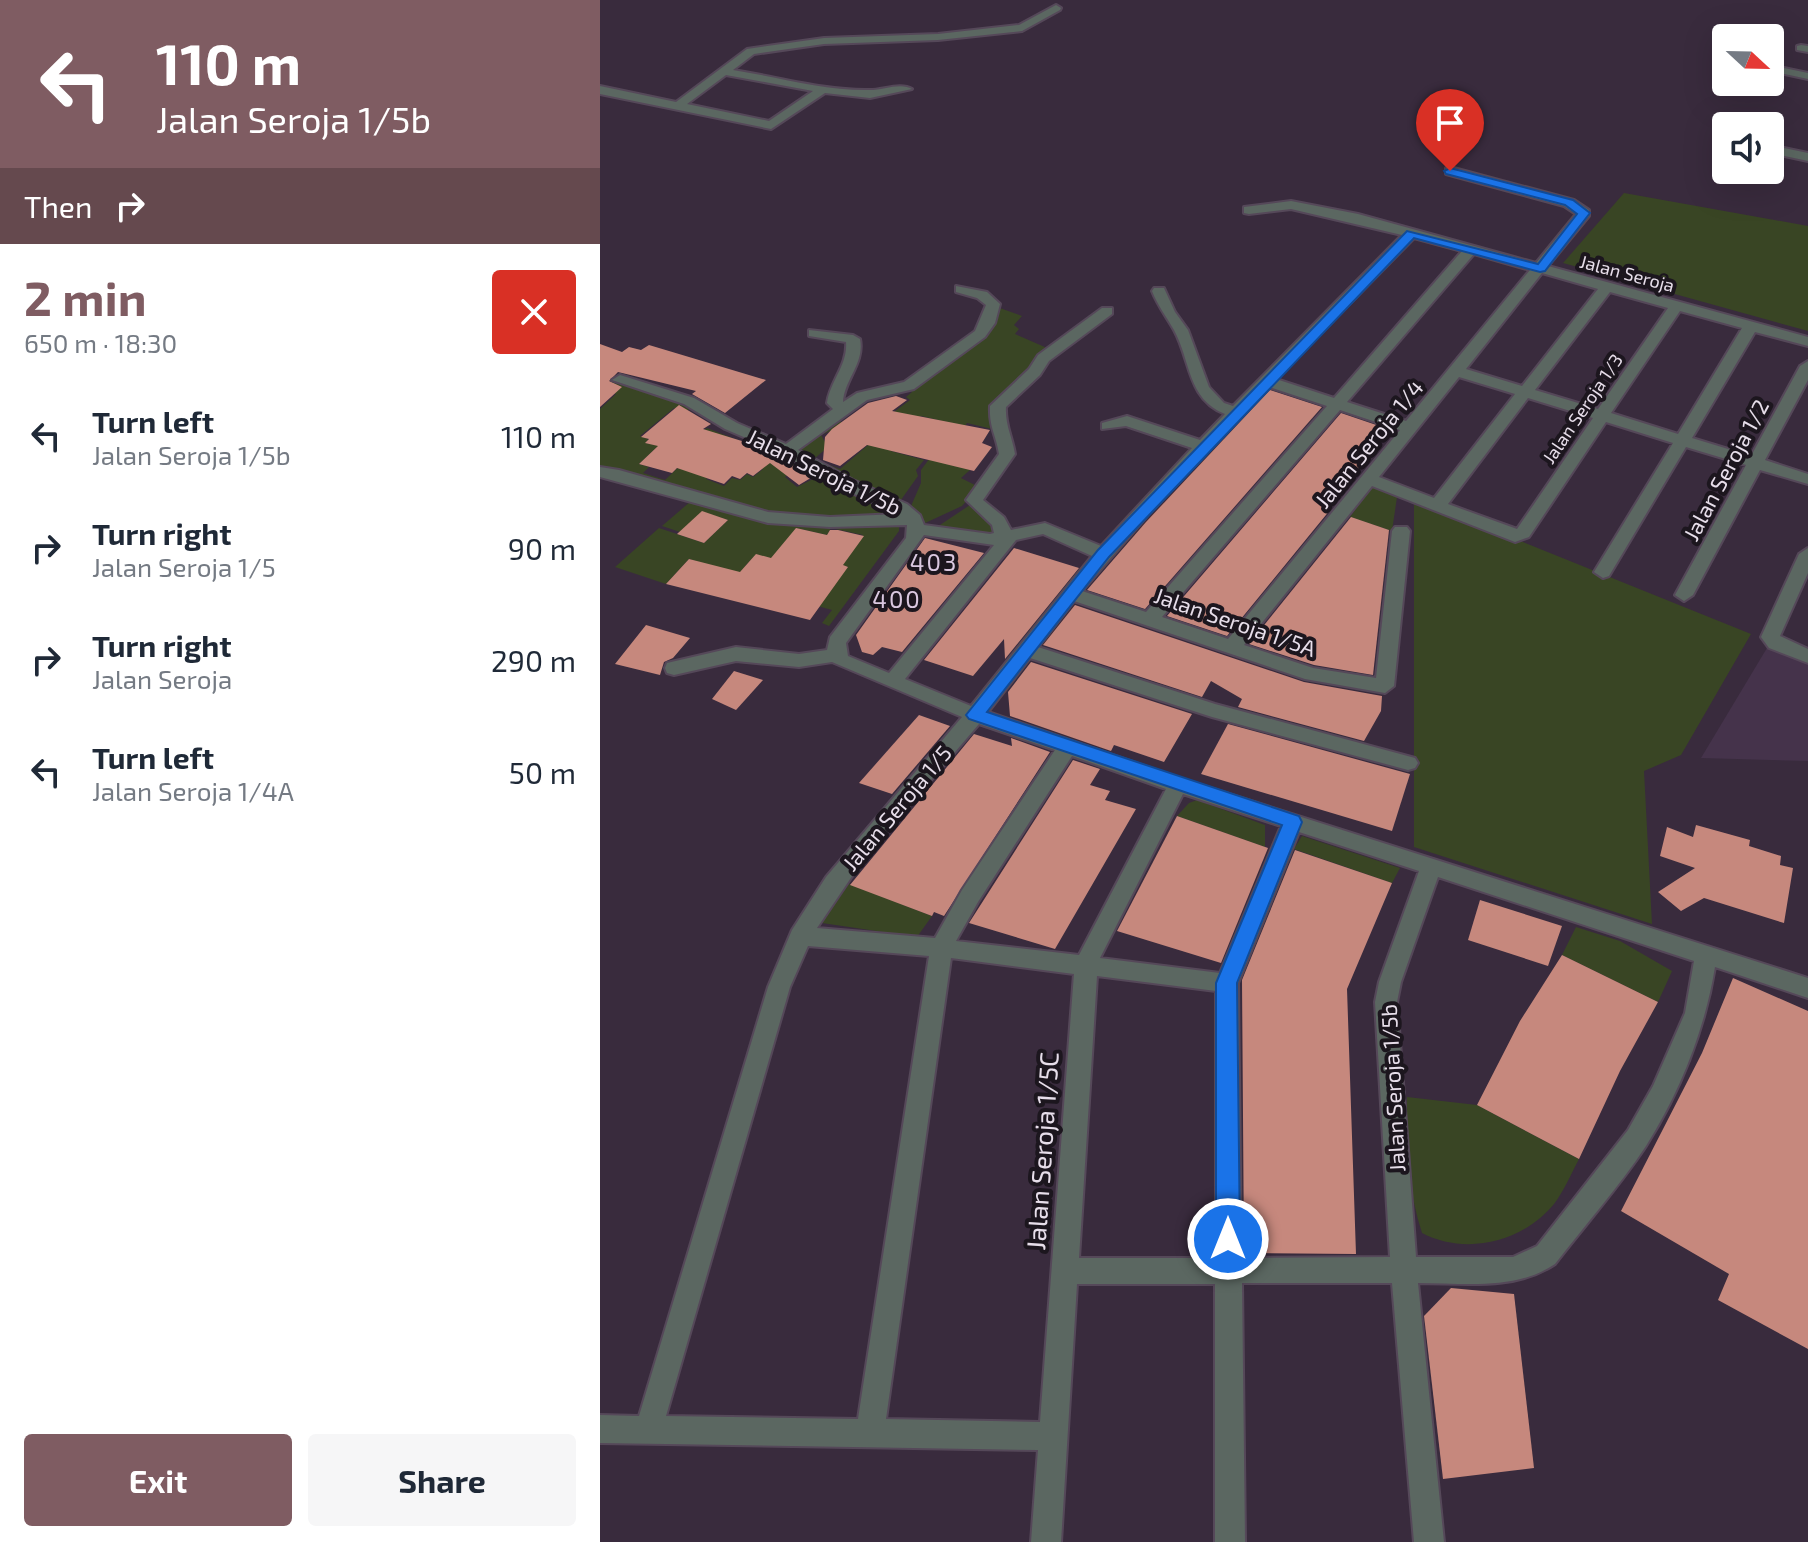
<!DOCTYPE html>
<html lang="en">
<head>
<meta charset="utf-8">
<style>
	body { margin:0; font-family:"Exo 2",sans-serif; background:#f6f6f7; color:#1f2937; height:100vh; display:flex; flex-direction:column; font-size:30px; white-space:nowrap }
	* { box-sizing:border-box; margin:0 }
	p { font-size:26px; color:#747a83 }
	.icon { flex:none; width:44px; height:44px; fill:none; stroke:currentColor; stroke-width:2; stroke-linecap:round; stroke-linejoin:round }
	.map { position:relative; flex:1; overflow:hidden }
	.sheet { display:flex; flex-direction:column; background:#fff; width:600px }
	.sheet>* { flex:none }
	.top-card { background:#7f5c62; color:#fff; overflow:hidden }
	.needle { width:52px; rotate:112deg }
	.tools { position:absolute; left:1112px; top:24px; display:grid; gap:16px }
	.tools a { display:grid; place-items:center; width:72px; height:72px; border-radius:8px; background:#fff; box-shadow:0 8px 32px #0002; font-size:40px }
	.pin { position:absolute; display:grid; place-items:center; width:68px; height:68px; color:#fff; margin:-82px -34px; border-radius:50% 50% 50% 0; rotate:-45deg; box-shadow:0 0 8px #0007 }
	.pin .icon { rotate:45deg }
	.me { position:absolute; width:88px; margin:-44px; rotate:0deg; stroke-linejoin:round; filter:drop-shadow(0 0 6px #0008) }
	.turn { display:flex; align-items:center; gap:28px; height:168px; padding:0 24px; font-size:36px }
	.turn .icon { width:104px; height:104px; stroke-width:2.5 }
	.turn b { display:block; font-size:56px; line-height:68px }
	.then { display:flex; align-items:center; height:76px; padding:0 24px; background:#0003; gap:16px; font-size:30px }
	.round { display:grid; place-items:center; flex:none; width:84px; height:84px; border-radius:8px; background:#f6f6f7 }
	.summary { display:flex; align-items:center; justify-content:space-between; height:136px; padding:0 24px }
	h1 { font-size:48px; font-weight:700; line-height:60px; color:#7f5c62 }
	.primary-button { display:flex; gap:16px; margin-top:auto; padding:16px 24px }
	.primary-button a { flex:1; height:92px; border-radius:8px; background:#7f5c62; color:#fff; font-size:32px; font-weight:700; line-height:92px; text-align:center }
	.primary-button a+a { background:#f6f6f7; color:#1f2937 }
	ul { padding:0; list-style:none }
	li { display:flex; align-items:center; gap:24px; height:112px; padding:0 24px }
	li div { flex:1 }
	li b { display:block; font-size:30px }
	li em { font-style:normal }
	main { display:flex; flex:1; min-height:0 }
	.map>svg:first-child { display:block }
	.built { fill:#45334b }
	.green { fill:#394524; fill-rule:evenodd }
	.building { fill:#c6887d }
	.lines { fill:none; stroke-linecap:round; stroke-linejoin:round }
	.minor-casing { stroke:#554859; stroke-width:4 }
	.minor { fill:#5b6761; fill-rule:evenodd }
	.route { fill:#1a73e8; stroke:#114b97; stroke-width:2 }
	.labels { text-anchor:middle; stroke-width:8; stroke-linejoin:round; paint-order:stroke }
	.far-street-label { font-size:18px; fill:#e7deea; stroke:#1c161e }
	.street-label { font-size:22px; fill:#e7deea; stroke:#1c161e }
	.neighbourhood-label { font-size:24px; letter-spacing:2px; fill:#dac8e0; stroke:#1c161e }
	.near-street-label { font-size:26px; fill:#e7deea; stroke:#1c161e }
</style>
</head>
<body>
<main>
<section class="sheet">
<div class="top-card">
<div class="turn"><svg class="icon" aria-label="left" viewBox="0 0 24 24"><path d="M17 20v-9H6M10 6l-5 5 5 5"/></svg><div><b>110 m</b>Jalan Seroja 1/5b</div></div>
<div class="then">Then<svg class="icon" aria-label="right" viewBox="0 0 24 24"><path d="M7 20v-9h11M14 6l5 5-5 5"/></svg></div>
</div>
<div class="summary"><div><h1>2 min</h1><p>650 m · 18:30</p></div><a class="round" style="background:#d93025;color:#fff"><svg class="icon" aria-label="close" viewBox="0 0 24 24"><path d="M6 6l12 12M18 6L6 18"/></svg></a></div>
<ul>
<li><svg class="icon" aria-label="left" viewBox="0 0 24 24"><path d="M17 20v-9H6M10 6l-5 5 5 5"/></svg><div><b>Turn left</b><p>Jalan Seroja 1/5b</p></div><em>110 m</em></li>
<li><svg class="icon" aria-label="right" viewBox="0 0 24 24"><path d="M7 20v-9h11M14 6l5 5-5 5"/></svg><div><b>Turn right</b><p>Jalan Seroja 1/5</p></div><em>90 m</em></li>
<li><svg class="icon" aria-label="right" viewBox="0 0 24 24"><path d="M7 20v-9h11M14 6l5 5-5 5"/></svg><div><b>Turn right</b><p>Jalan Seroja</p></div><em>290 m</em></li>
<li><svg class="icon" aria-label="left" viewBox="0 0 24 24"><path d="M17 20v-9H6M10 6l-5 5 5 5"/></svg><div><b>Turn left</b><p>Jalan Seroja 1/4A</p></div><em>50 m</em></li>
</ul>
<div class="primary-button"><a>Exit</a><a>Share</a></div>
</section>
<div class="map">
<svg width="1208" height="1542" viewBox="0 0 1208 1542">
	<rect width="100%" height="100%" fill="#392b3d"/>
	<path class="built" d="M1170,643l38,14v104l-107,-3z"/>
	<g class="green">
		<path d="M1024,193l184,33v105l-245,-68z"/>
		<path d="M397,307l25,9 -8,9 5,4 -4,5 32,14 -53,73 -2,8 -25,-6 -22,30 34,9 -18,16 18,9 -17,19 -39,18 -2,-10 -10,-8 10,-23v-13l34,-46 -34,-8 -30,35 33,9 -8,10 2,6 -20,28 -100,-52 4,-10 35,-24 7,7 -23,10 7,12 -14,12 26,10 28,-24 -1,-13 43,-32 -4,-3 6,-5 -3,-3 71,-52z"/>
		<path d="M0,379l93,26 -7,7 -12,-4 -34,28 8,3 -2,4c24,6 41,-1 61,-15l33,13 -24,31 -10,7 18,7 8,-8 8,2 7,-6 6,3 10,-8 -5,-2 19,-14 21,14 -13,10 12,10 18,-9 43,15 40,24 -34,3 -97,-4 -167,-45v-62l16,-15 -16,-6zM56,448l33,9 -24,23 -22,-7 6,-6 -10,-3z"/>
		<path d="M772,487l25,10 -5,34 -42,-14z"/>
		<path d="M814,498l337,136 -70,121 -37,16 8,153 -238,-77z"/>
		<path d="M91,501l76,20 127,2 5,3v5l-70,95 -7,-3 10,-13 -22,-6 38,-37 -14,-4 29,-28 -32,-7 -4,7 -31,-7 -18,32 -22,-5 -11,11 15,16 -71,-23 -23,25 -51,-17 44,-39 45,15 24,-23 -26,-8 -22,20 -18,-6z"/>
		<path d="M373,503l16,15 8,15 -8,2 -52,-8z"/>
		<path d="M597,800l68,25v22l-88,-31 12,-13z"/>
		<path d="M702,836l98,32 -8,15 -98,-34z"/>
		<path d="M249,884l83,32 -15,21 -95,-14z"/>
		<path d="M976,927l44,14 52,30 -14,31 -96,-47z"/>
		<path d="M807,1097l70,8 102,54c-8,15 -15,32 -25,45 -31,38 -88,52 -132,29 -14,-42 -16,-91 -15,-136z"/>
	</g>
	<g class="building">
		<path d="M0,344l22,8 7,-5 12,3 8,-5 117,35 -41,33 -33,-19 4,-3 -78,-19 -9,9 13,6 -22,20z"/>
		<path d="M670,390l52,17 -177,202 -58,-19 59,-68z"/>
		<path d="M296,396l11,4 -15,11 98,19 -8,13 10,4 -18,24 -107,-26 -27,21 -17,-6 2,-23 7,-8 36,-26z"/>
		<path d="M79,405l32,19 -8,5 55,17 56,30 -15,9 -29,-22 -17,13 -6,-3 -7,6 -8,-3 -8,8 -47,-16 -5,5 -33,-9 19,-18 -13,-3 4,-4 -8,-2z"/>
		<path d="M741,413l50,17 -66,78 5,2 -103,126 -60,-20z"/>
		<path d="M102,511l26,9 -24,23 -27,-9z"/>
		<path d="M751,517l38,13 -16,145 -59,-10 -65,-21z"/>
		<path d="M196,528l31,7 3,-5h8l26,6 -21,29 5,2 -38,53 -144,-36 23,-25 51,13 16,-18 15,4z"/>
		<path d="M325,538l59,15 -82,99 -20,-5 -9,8 -11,-3 -6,-17z"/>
		<path d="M414,548l65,20 -74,91 -1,-20 -31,37 -49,-16z"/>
		<path d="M475,605l229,77 78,14 -1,15 -17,30 -126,-34 4,-8 -31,-18 -9,16 -159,-52z"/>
		<path d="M46,625l44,13 -17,20 -9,4 -4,13 -45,-11z"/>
		<path d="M431,662l161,52 -28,48 -50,-17 -3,6 -101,-35 -2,-24z"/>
		<path d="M134,671l29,9 -27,30 -24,-11z"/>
		<path d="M319,715l31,11 -58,68 -33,-11z"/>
		<path d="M628,724l182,50 -18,57 -191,-57z"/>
		<path d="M374,734l38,12 -1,-8 39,14 -106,164 -10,-4 -2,4 -82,-31z"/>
		<path d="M473,760l27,9 -10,16 20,6 -5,9 31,9 -81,140 -86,-26z"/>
		<path d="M577,816l91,32 -47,115 -104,-32z"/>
		<path d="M1096,825l54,15 -1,6 32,10 -1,9 13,3 -9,55 -80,-25 -23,13 -23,-19 37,-24 -35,-12 7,-29 26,10z"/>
		<path d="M695,850l97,33 -45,106 9,265 -112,-1 -2,-273z"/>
		<path d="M880,900l82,26 -14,40 -80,-26z"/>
		<path d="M962,955l96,47 -38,69 -41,88 -102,-54 43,-84z"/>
		<path d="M1133,978l75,33v338l-90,-49 11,-26 -108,-63 81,-158z"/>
		<path d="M851,1288l63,6 20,174 -91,11 -19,-163z"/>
	</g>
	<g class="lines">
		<g class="minor-casing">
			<g id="minor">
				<path d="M456,5l5,3 -1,2 -38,21 -84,9 -114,4 -70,10 -21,16c45,7 92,21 137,20 13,0 31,-8 42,-1l-42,9 -45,-5 -54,36 -171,-35v-8l76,16 71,-53 77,-11 114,-4 81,-9zM126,75l87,16 -44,30 -82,-17z"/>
				<path d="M1201,45l7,1v6l-11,-2v-4z"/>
				<path d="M1184,68l24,5v6l-28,-6v-4z"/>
				<path d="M1184,148l24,5v8l-28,-6 -2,-3z"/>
				<path d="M850,167l124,33 15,10v6l-41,50 260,71v9l-53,-14 -63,106 59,18 49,-90 8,-5v19l-43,80 43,14v10l-48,-14 -67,125 -9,6 -9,-6 71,-130 -60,-18 -77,129 -6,2 -9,-6 79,-129 -67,-21 -77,115 -14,5 -143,-56 -128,159 69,23 63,10 16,-147 3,-4h12l3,4 -16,155 -9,7 -80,-14 -231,-78 -36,46 177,57 200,54 3,5 -3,5 -7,2 -196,-53 -182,-59 -42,54 197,68 623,198v20l-93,-31c-10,62 -35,125 -69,179 -27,41 -61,79 -91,118 -40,27 -90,19 -137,19l26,259h-30l-22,-259h-150l3,259h-30v-258h-138l-16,258h-30l7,-92 -438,-7v-28l39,1 129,-429 24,-57 34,-53 136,-160 -130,-55 -33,5 -63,-6 -62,14 -7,-2 -2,-5 2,-5 69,-16 63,7 28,-4 3,-13 76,-99 1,-13 -77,2 -62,-4 -168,-46v-10l19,3 149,42 62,5 68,-3 -57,-26 -60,-35 -56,-24 -41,-25 -72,-24 8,-5 74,23 43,25 49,21 47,-35 -6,-6c3,-22 21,-38 19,-61l-37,-6v-6l44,5 7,4c5,24 -16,41 -17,63l14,-9 47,-11 71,-51 11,-26 -9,-7 -21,-6v-6l31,6 13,12 -5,19 -10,14 -71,52 -47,11 -69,50 55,30 54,24 13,11 4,10 66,9 4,-1 -2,-8 -26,-25 33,-46c-3,-20 -10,-26 -9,-48l39,-37 9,-14 64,-47h10v6l-63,47 -9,14 -34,32c-1,18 6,29 9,47l-32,46 21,17 7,13 34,-7 56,23 91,-98 -66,-22 -24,3v-6l25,-7 73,24 25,-26c-38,-15 -34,-53 -51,-84 -8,-14 -16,-24 -22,-39l2,-3h10l11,24 13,18 21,57 15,16 9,3 169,-171 -111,-26 -42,5 -5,-1v-6l47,-6 67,13 178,49 40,-49 -12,-8 -118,-32v-6zM814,238l48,13 -128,147 -58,-19zM874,254l56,16 -124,151 -59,-19zM942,273l56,16 -76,97 -56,-17zM1010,292l58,16 -70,101 -63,-19zM1080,311l62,17 -64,106 -67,-21zM859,377l56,17 -81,104 -55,-21zM669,387l58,19 -181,206 -64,-21 66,-76zM928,398l65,20 -76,111 -69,-25zM740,410l60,20 -172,209 -66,-22zM443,534l49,22 -121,150 -66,-27 111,-139zM324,535l70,10 -105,128 -41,-17 -2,-13zM379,724l76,26 -93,140 -27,48 -118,-10 48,-71zM472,756l94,33 -87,166 -123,-14 22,-39zM583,794l98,32 -61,147 -120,-15zM699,832l120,39 -40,111 -4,20 15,255 -149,1 -3,-275zM838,877l256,84 -9,52 -32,73 -25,44 -91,116 -24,11h-97l-19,-255 4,-20zM208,946l121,10 -71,463 -192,-3 124,-429zM351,958l123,16 -34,448 -154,-3zM497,976l119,15v267h-137z"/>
				<path d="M1208,548v25l-28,63 28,13v14l-39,-15 -8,-11 38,-83z"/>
			</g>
		</g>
		<use href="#minor" class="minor"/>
	</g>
	<path class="route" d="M850,168l123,32 17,13 -45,58 -5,1 -126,-34 -305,319 -122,155 312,104 3,6 -65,161 3,256 -4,8 -8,3 -8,-3 -4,-8v-256l66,-158 -313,-106 -3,-4 132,-165 309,-319 131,33 39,-50 -12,-9 -119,-31 -2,-3z"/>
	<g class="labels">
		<g class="far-street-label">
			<text transform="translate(1027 274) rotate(15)" y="6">Jalan Seroja</text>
			<text transform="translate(983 409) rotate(-56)" y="6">Jalan Seroja 1/3</text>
		</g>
		<g class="street-label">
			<text transform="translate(769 444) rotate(-51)" y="8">Jalan Seroja 1/4</text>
			<text transform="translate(1126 470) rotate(-62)" y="8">Jalan Seroja 1/2</text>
			<text transform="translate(224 472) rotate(26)" y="8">Jalan Seroja 1/5b</text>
			<text transform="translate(635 622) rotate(19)" y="8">Jalan Seroja 1/5A</text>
			<text transform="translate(297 808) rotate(-50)" y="8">Jalan Seroja 1/5</text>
			<text transform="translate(793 1088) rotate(-93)" y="8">Jalan Seroja 1/5b</text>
		</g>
		<g class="neighbourhood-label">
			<text x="334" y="571">403</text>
			<text x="297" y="608">400</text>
		</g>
		<g class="near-street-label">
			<text transform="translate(443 1151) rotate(-86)" y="9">Jalan Seroja 1/5C</text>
		</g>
	</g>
</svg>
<div class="tools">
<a><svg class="needle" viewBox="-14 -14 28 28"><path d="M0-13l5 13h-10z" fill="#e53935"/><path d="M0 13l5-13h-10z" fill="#747a83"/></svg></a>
<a><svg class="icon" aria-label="sound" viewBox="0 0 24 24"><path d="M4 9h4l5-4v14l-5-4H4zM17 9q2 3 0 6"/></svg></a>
</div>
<div class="pin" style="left:850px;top:171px;background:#d93025"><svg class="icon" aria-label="arrive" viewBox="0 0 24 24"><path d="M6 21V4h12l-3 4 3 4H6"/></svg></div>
<svg class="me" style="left:628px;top:1239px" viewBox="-20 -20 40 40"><circle r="17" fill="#1a73e8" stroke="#fff" stroke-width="3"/><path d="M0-11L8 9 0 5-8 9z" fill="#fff"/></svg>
</div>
</main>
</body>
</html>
